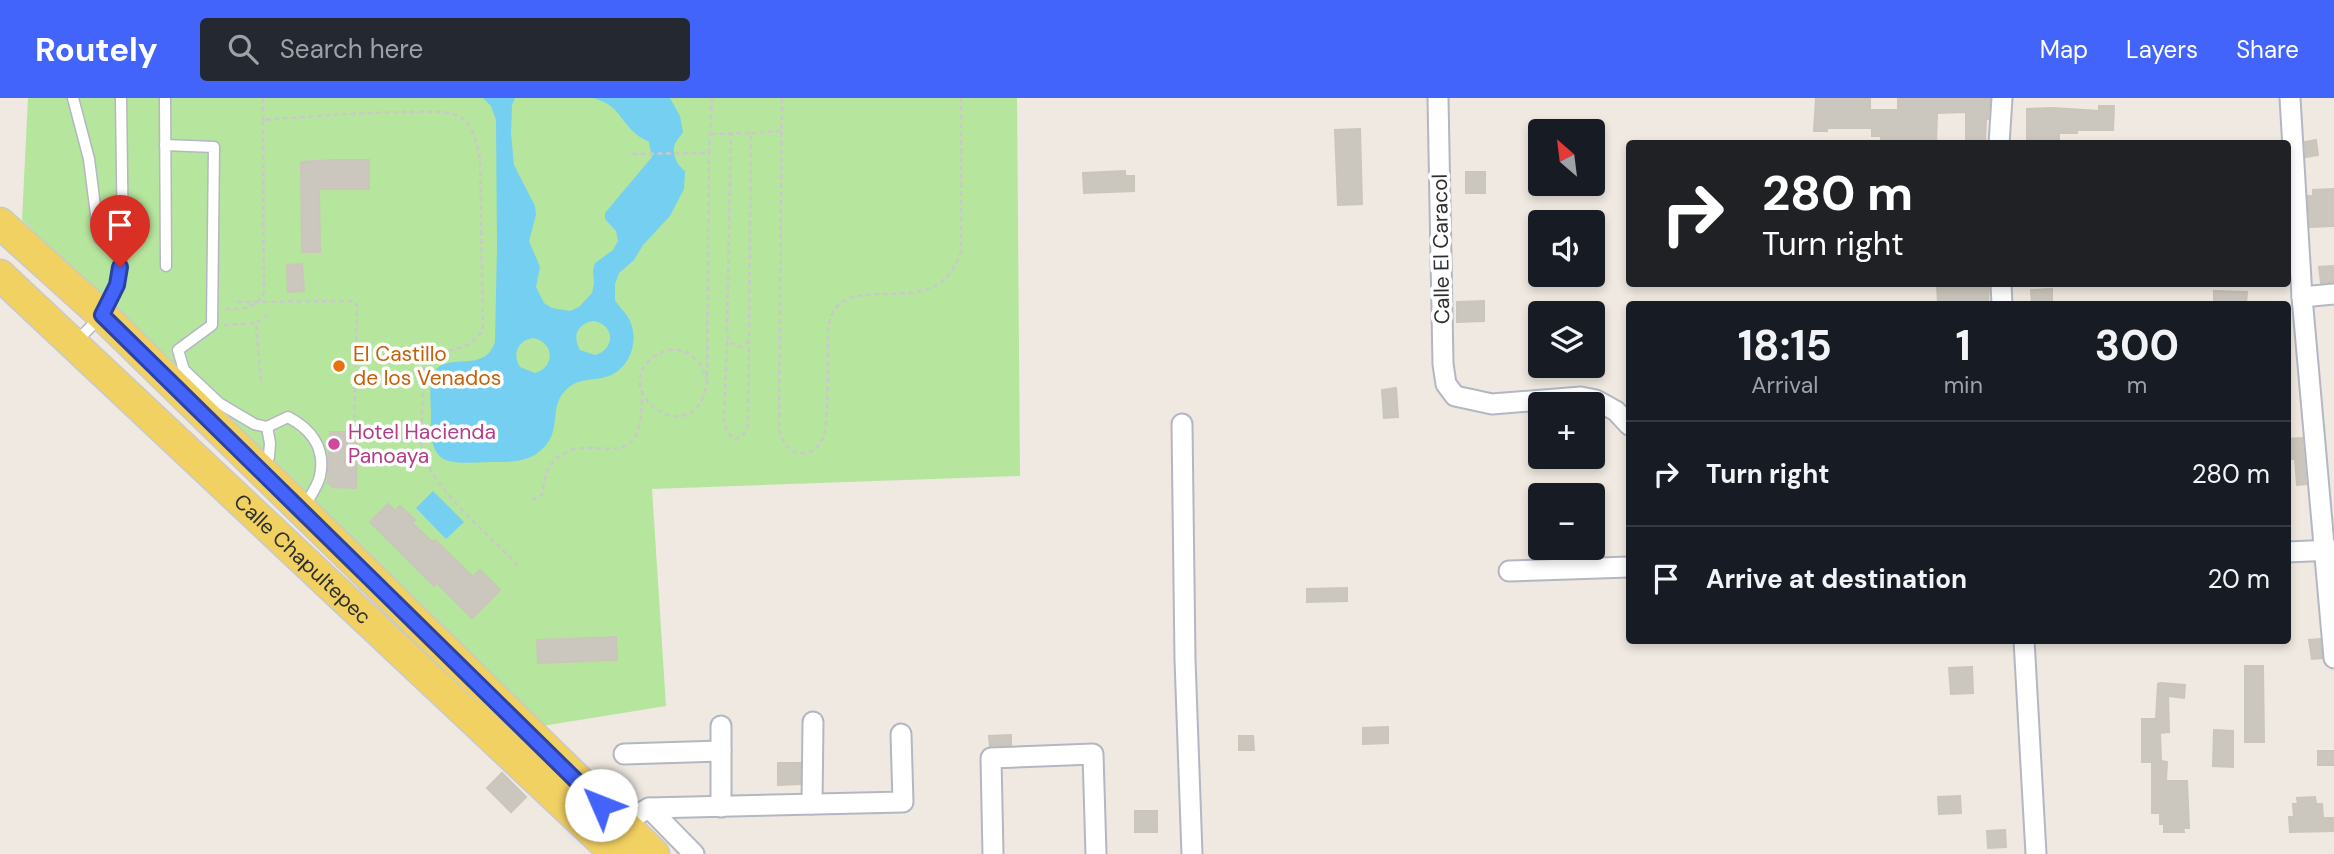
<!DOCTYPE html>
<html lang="en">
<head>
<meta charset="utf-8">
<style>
	body { margin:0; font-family:"DM Sans",sans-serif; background:#242831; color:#f1f3f6; height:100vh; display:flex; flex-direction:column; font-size:26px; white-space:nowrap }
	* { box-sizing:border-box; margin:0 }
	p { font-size:23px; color:#9ea1a6 }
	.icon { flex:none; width:38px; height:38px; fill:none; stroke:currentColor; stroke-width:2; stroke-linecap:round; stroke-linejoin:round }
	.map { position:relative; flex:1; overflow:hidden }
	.details { position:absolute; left:1626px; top:203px; width:665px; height:343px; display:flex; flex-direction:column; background:#171b24; border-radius:7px; box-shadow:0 4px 10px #0003 }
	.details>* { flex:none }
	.banner { position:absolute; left:1626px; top:42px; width:665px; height:147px; border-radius:7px; box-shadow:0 4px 10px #0003; background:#202124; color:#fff; overflow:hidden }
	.needle { width:46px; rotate:332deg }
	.buttons { position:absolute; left:1528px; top:21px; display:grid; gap:14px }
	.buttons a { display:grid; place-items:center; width:77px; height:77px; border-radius:7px; background:#171b24; box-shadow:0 4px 10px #0003; font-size:35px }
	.pin { position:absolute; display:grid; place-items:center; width:60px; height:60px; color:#fff; margin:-72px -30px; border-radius:50% 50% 50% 0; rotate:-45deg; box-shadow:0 0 7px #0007 }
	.pin .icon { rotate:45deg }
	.me { position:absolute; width:77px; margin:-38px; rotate:314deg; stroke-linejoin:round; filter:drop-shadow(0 0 5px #0008) }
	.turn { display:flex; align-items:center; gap:24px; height:147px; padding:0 21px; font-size:32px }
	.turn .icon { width:91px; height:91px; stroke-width:2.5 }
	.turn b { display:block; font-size:49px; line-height:60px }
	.eta { display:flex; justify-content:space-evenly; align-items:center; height:119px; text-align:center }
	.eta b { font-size:42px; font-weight:700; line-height:49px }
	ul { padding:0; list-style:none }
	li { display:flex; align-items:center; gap:21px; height:105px; padding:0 21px; border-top:2px solid #363941 }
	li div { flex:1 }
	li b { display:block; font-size:26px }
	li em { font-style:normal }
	header { display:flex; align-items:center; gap:42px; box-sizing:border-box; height:98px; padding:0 35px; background:#4264fb; color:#fff }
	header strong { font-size:33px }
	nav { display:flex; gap:38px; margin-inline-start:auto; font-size:24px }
	.search { width:490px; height:63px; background:#242831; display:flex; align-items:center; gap:18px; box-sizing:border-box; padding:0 24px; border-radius:7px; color:#9ea1a6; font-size:26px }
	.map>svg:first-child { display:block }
	.green { fill:#b6e59e }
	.water { fill:#75cff0; fill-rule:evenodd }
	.building { fill:#cbc7bf; stroke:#cbc5ba; stroke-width:2 }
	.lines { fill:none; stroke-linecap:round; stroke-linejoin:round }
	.service-casing { stroke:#b4b7c1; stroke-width:13 }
	.minor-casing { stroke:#b4b7c1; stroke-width:23 }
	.primary-casing { stroke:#c9c9c9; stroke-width:33 }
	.path { stroke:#c9c9c9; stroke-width:2.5; stroke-dasharray:5 3.5; stroke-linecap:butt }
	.service { stroke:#fff; stroke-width:10 }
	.minor { stroke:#fff; stroke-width:19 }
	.primary { stroke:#f2d163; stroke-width:30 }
	.route-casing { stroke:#2b41a3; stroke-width:18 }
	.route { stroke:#4264fb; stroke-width:12 }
	.food-dot { fill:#e8710a; stroke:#fff; stroke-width:2.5 }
	.hotel-dot { fill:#d1479c; stroke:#fff; stroke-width:2.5 }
	.labels { text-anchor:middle; stroke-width:7; stroke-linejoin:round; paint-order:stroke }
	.street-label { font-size:21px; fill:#2e2e2e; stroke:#fff }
	.food-label { font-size:21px; fill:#c56008; stroke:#fff; text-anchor:start }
	.hotel-label { font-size:21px; fill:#b23c85; stroke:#fff; text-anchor:start }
</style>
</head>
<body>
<header>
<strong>Routely</strong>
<div class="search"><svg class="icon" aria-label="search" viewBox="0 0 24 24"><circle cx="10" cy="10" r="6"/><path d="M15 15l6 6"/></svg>Search here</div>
<nav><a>Map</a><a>Layers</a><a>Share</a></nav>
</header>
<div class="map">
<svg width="2334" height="756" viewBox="0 0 2334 756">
	<rect width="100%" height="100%" fill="#efe9e1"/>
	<path class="green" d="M28,0h989l3,378 -368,13 14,217 -130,21 -514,-507z"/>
	<g class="water">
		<path d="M483,0h32l-3,7 -1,28 3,32 21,41 1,9 -7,26 11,26 -4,20 8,16 8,5 18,3 9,-4 13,-14 2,-10 -1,-13 2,-7 18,-13 5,-9 -2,-10 -11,-12v-6l47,-56 -3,-15c-5,-3 -10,-5 -14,-9 -17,-15 -16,-28 -42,-35h77l10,18 3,16c-2,4 -5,6 -7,10 -6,11 1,23 9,29l-1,18 -14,27 -27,29 -9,15 -15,13 -4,11v16c4,8 12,13 15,21 10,22 -2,51 -25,56 -14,4 -28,1 -39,13 -19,18 -2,42 -26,61 -14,12 -33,11 -50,11 -45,2 -61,4 -59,-47 0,-12 -2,-26 1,-37 8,-31 52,-1 63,-36l2,-95 -1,-127 -5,-14zM593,223c22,3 23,28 2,34l-15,-5c-8,-14 -3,-26 13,-29zM533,240c21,4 23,29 2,35l-15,-6c-8,-13 -3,-26 13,-29z"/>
		<path d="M433,393l31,31 -18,17 -30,-31z"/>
	</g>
	<g class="building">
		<path d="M1816,0h54v12h28v-12h92l-2,21h-2l-1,25h-19v-32l-29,1 -1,31h-55v-8h-9v-8h-45v3h-13z"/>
		<path d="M2099,8h15l-1,24h-36v3h-18v11h-32v-35l26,-1 46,3z"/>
		<path d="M1360,31l2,75 -24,1 -3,-75z"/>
		<path d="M2316,42l2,15 -12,2 -1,-15z"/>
		<path d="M334,62h35v29h-50l1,63h-18l-1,-90z"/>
		<path d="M1125,73v5h9v15l-50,2 -1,-20z"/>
		<rect x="1466" y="74" width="19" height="21"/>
		<path d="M2334,91v37l-24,1 -2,-31h5v-6z"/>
		<path d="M302,166l2,27 -16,1 -1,-27z"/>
		<path d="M2334,168v16l-13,1 -2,-16z"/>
		<path d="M1937,186h52l-1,20h-50z"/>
		<path d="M2052,191v15h-20l-1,-14z"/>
		<path d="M2214,193l33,1 -1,12h-32z"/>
		<path d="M1484,203v20l-27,1v-20z"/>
		<path d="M1396,290l2,29 -14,1 -2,-28z"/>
		<path d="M330,334h27l-1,56 -23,-1 -5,-4z"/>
		<path d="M2302,340l4,46 -9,1 -2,-26h-8v-20z"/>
		<path d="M388,406l7,7 5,-5 15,14 -3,3 20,19 3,-2 38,37 7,-7 20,20 -28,28 -35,-35 -3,3 -64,-64z"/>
		<path d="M1347,490v13l-40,1v-13z"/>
		<path d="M616,539l1,23 -79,3 -1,-23z"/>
		<path d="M2320,541l2,19 -10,1 -3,-19z"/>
		<path d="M2245,568h18l1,76h-19z"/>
		<path d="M1972,569l1,26 -22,1 -2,-26z"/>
		<path d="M2160,585l25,2 -1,13 -16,-2 1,36 -9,1 1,28 6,1 -1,19h21l2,47h-6l1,4h-20v-8h-4v-11h-8v-51h-10v-43h14l2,-35z"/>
		<path d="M1388,629v16l-25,1v-16z"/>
		<path d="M2214,632l19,1v36l-20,-1z"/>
		<path d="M1011,637v10l-21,1 -1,-10z"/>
		<path d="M1239,638h14l1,14h-15z"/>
		<rect x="2318" y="653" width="16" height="14"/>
		<path d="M778,665h22v21l-22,1z"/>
		<path d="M502,675l24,24 -15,15 -24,-24z"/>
		<path d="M1960,698l1,17 -22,1 -1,-17z"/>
		<path d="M2315,699l1,7h6l1,14h10l1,13 -44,1 -1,-15h5l-1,-13h5l-1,-6z"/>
		<rect x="1135" y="713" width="22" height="21"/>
		<path d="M2005,732l1,17 -18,1 -1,-17z"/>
	</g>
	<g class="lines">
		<g class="service-casing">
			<g id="service">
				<path d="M73,0l16,61 10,79 24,10"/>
				<path d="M165,0l1,168"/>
				<path d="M165,47l49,2 -2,178 -34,25 6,20 35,33 35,21 13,3 21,-10c23,12 38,31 32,59 -2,10 -11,22 -16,31"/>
				<path d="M76,244l26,-27 15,-30 6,-37 -2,-150"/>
				<path d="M261,366l8,-7 1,-14 -3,-16"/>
			</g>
		</g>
		<g class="minor-casing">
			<g id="minor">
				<path d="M1438,0l5,266 3,20 9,12 37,8 89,-7 15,3 20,11 13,14"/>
				<path d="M2290,0l12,199 32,361"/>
				<path d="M1999,46l3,-46"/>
				<path d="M2001,186l1,20"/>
				<path d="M2302,199l32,-3"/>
				<path d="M1182,326l3,236 7,194"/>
				<path d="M2287,454l47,-2"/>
				<path d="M1509,473l120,-4"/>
				<path d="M2024,542l12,214"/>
				<path d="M624,656l97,-3"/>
				<path d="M812,706l1,-82"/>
				<path d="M721,709v-81"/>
				<path d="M649,710l45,46"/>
				<path d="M615,733l6,-7 28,-16 254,-6 -2,-68"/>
				<path d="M993,756l-2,-96 102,-4 3,100"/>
			</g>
		</g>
		<g class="primary-casing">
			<g id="primary">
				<path d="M0,125l102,92 552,539"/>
				<path id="s1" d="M0,177l616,579"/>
			</g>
		</g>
		<g class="path">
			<path d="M263,0v22"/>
			<path d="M782,0l-3,330c4,20 16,31 36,22l9,-13c5,-27 3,-57 4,-85 0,-13 -1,-26 4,-38 20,-44 108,11 129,-63v-153"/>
			<path d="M751,35l30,-2"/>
			<path d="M711,36l40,-1 -2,204 -2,5 -7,5 -11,-5 -2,-11 4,-198"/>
			<path d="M632,56l77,-1 3,-55"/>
			<path d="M237,204l115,-1 5,4 -3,127"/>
			<path d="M225,211c17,0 30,1 39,-16l-1,-173c51,-4 102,-8 153,-8 13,0 30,-2 43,4 14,8 17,27 21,42l3,171c-13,23 -36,21 -59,25l-3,89c6,44 67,89 97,123"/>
			<path d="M224,227l32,-2"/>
			<path d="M727,243l-3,77 3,14 8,7 7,-2 6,-12 1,-84"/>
			<path d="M261,283l-5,-58 15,-10"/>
			<path d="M707,284c-5,-25 -27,-42 -52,-26 -51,35 41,101 52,26l2,-229"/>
			<path d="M532,402l10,-5c2,-12 3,-26 13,-35 37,-35 88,27 87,-67"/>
		</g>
		<use href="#service" class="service"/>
		<use href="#minor" class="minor"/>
		<use href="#primary" class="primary"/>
	</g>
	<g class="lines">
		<g class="route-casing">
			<path id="route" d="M120,169l-3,18 -15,30 499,490"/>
		</g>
		<use href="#route" class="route"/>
	</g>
	<circle class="food-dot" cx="339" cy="268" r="7"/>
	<circle class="hotel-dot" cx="334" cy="346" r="7"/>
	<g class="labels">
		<g class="street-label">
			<text transform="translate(1441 151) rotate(-91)" y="7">Calle El Caracol</text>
			<text dy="7" stroke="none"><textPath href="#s1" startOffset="415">Calle Chapultepec</textPath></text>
		</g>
		<g class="food-label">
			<text x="353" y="263">El Castillo<tspan x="353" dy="24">de los Venados</tspan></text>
		</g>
		<g class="hotel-label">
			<text x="348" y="341">Hotel Hacienda<tspan x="348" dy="24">Panoaya</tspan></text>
		</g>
	</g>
</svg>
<div class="buttons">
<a><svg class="needle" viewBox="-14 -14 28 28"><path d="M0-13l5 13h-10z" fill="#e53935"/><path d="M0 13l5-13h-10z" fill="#9ea1a6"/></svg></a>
<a><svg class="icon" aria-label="sound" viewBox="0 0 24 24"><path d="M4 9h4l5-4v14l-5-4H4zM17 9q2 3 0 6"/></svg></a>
<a><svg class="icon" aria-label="layers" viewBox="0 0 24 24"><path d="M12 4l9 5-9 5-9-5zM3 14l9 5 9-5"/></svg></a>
<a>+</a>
<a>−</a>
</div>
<div class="pin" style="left:120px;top:169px;background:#d93025"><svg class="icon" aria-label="arrive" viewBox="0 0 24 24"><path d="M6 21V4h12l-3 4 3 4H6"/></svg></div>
<svg class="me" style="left:601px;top:707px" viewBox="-20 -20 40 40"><circle r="19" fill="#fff"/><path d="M0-13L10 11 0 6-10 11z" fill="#4264fb"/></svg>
<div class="banner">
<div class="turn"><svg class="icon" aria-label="right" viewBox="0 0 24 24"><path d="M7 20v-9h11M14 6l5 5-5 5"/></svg><div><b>280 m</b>Turn right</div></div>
</div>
<section class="details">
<div class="eta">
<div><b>18:15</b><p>Arrival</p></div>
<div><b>1</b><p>min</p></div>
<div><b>300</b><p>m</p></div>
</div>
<ul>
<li><svg class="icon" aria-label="right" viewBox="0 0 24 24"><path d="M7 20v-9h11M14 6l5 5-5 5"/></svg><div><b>Turn right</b></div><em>280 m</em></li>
<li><svg class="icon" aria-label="arrive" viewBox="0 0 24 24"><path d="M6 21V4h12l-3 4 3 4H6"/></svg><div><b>Arrive at destination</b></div><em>20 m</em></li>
</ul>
</section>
</div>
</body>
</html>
